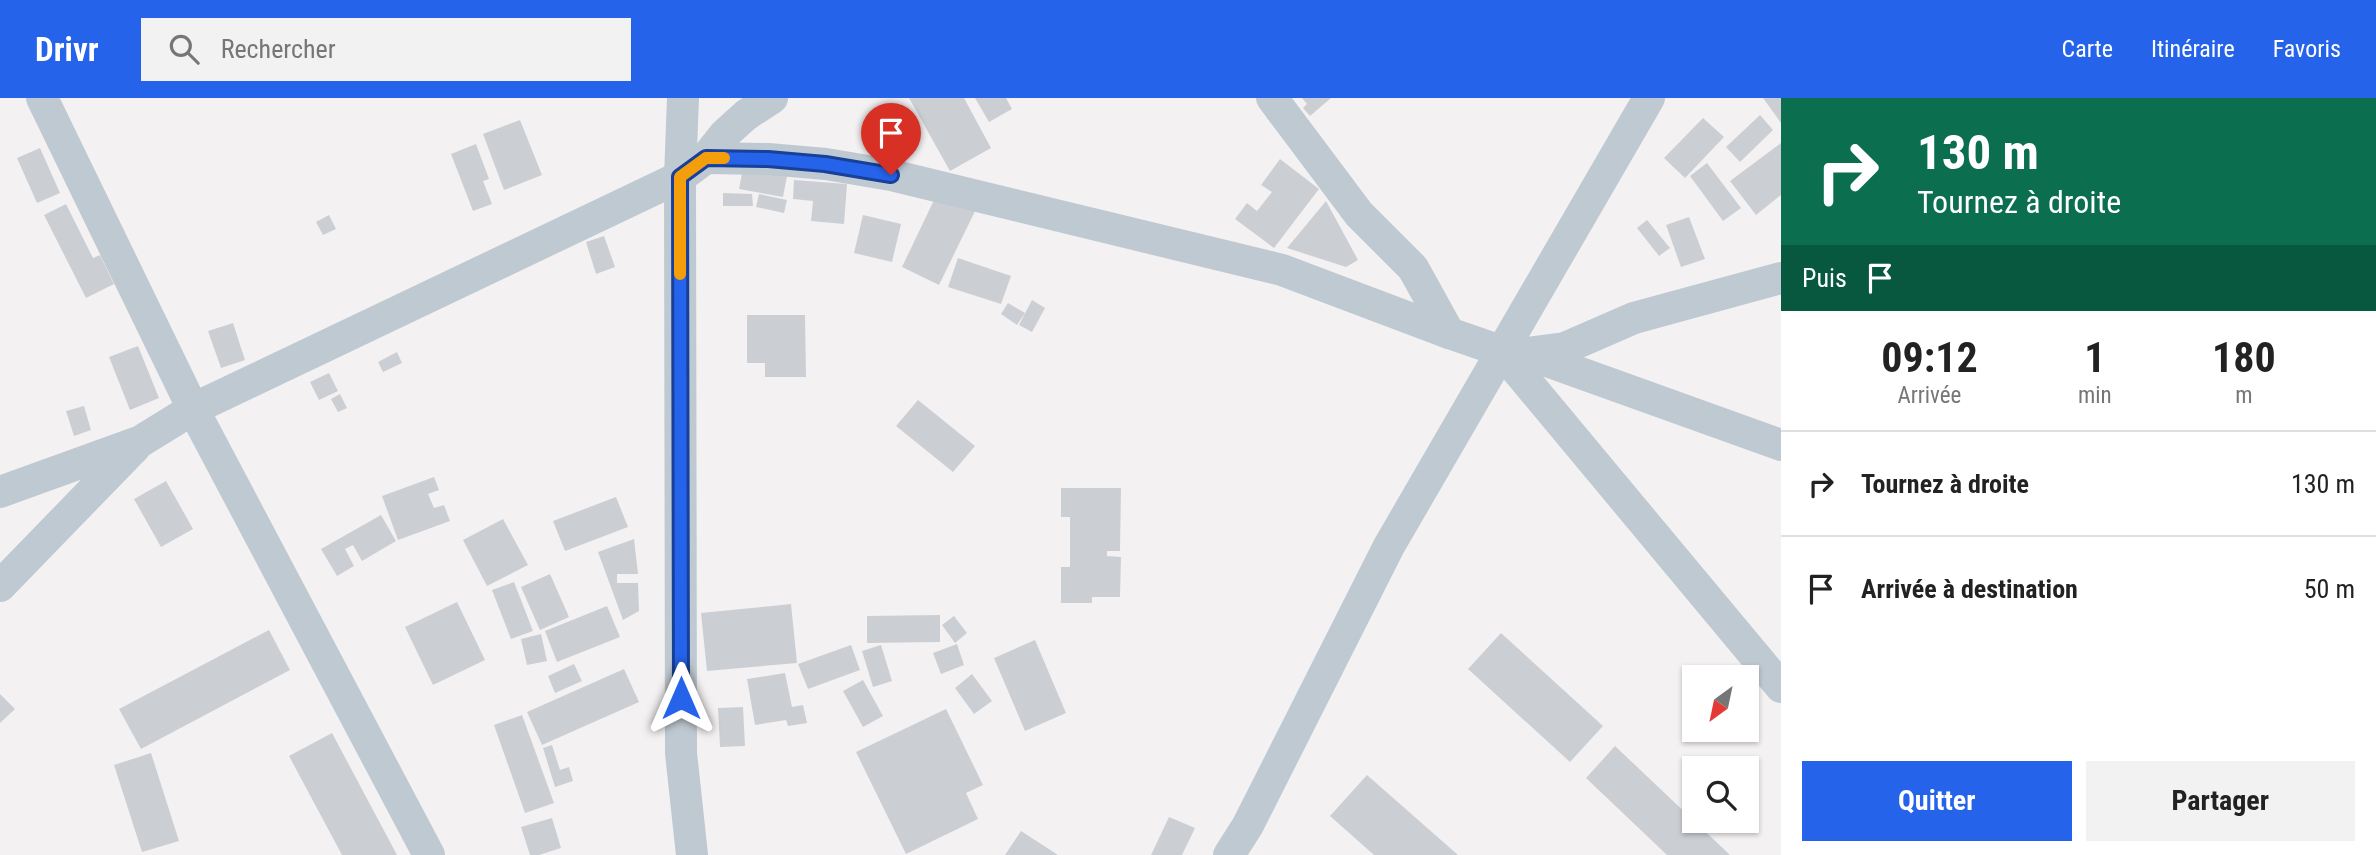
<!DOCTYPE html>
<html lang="fr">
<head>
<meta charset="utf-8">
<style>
	body { margin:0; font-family:"Roboto Condensed",sans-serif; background:#f2f2f2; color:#222; height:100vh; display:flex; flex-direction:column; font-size:26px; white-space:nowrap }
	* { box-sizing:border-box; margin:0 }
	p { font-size:23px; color:#767676 }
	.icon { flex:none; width:38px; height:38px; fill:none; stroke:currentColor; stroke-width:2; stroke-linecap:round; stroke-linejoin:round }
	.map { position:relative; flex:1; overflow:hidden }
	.panel { display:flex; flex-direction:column; background:#fff; width:595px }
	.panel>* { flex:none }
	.hud { background:#0b6e4f; color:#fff; overflow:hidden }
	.needle { width:46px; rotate:213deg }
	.tools { position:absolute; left:1682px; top:567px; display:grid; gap:14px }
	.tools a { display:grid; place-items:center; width:77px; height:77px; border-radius:0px; background:#fff; box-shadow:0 2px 5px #0004; font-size:35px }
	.pin { position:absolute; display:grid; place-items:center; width:60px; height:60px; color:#fff; margin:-72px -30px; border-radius:50% 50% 50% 0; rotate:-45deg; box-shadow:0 0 7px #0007 }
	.pin .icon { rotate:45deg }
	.me { position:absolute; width:77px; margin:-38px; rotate:0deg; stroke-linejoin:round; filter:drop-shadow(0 0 5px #0008) }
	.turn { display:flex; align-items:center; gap:24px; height:147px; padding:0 21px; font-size:32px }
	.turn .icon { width:91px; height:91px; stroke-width:2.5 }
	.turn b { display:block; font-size:49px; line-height:60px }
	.then { display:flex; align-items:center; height:66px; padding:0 21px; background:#0003; gap:14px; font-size:26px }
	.eta { display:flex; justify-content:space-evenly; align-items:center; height:119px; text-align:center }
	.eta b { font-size:42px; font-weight:700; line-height:49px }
	.primary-button { display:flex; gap:14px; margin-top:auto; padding:14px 21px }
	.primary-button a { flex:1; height:80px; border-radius:0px; background:#2563eb; color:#fff; font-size:28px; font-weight:700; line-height:80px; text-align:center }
	.primary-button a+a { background:#f2f2f2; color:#222 }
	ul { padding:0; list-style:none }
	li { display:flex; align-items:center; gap:21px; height:105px; padding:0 21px; border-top:2px solid #e0e0e0 }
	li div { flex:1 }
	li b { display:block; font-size:26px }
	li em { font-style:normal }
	header { display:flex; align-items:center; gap:42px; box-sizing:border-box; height:98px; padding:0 35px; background:#2563eb; color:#fff }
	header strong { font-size:33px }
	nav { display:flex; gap:38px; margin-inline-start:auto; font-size:24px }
	.search { width:490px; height:63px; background:#f2f2f2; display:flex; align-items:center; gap:18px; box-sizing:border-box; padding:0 24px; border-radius:0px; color:#767676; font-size:26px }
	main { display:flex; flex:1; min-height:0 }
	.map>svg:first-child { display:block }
	.building { fill:#cbcfd4 }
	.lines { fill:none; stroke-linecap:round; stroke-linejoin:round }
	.minor { stroke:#bfc9d1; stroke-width:32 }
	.route-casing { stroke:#184099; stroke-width:18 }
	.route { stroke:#2563eb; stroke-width:12 }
	.slow { stroke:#f59e0b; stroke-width:12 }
</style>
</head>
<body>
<header>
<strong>Drivr</strong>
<div class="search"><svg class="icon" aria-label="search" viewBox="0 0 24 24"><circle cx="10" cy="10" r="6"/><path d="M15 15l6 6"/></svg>Rechercher</div>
<nav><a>Carte</a><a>Itinéraire</a><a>Favoris</a></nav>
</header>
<main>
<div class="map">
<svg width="1781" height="757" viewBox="0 0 1781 757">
	<rect width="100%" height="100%" fill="#f4f1f2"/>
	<g class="building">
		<path d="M909,0h55l27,50 -41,23z"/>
		<path d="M975,0h31l6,11 -23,13z"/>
		<path d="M1302,0h29l-21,18 -7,-8 4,-4z"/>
		<path d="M1763,0h18v25z"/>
		<path d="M1760,17l13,15 -33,32 -14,-15z"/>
		<path d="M1703,20l21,19 -39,41 -21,-20z"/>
		<path d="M520,22l22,55 -38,15 -21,-56z"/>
		<path d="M1781,45v52l-25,20 -26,-34z"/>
		<path d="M476,46l13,35 -6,2 9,23 -19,7 -22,-57z"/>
		<path d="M40,50l20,45 -23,10 -20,-45z"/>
		<path d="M1280,61l39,30 -45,59 -39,-29 12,-16 10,8 15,-19 -11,-7z"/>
		<path d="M1707,65l34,45 -18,13 -33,-45z"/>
		<path d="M743,70l44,8 -4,21 -44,-8z"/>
		<path d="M794,82l53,4 -3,40 -33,-3 2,-20 -20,-2z"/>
		<path d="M723,95l29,1 1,12h-30z"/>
		<path d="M759,96l28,6 -3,13 -28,-6z"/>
		<path d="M935,100l43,7 -39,80 -37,-18z"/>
		<path d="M1326,103l32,59 -12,7 -59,-19z"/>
		<path d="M66,106l27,54 7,-3 14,29 -28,14 -42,-83z"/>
		<path d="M329,117l7,14 -13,6 -7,-13z"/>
		<path d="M863,117l38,9 -9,38 -38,-9z"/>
		<path d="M1689,119l16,42 -24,8 -15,-42z"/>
		<path d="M1647,122l23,28 -11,8 -22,-28z"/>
		<path d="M604,138l11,31 -19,7 -10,-32z"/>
		<path d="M958,160l53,18 -10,28 -53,-17z"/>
		<path d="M1032,202l13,8 -13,24 -13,-7z"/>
		<path d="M1008,205l17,10 -8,12 -16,-11z"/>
		<path d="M747,217h58l1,62h-41v-14h-18z"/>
		<path d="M233,225l12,37 -24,8 -13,-37z"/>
		<path d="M138,248l21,52 -29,12 -21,-53z"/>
		<path d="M397,254l5,11 -19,9 -5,-10z"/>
		<path d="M329,275l9,18 -19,9 -9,-18z"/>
		<path d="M340,296l7,14 -9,4 -7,-13z"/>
		<path d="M918,302l57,46 -22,26 -57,-46z"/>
		<path d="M84,308l7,24 -17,6 -8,-25z"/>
		<path d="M434,379l5,13 -11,4 6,14 10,-3 6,16 -52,19 -16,-44z"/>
		<path d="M166,383l27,48 -32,18 -27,-48z"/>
		<path d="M1061,390h60l-1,63h-13v5l14,1 -1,40h-28v6h-31v-36h9v-50h-9z"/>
		<path d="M616,399l12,30 -63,24 -12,-30z"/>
		<path d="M381,417l15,26 -34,20 -9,-16 -8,4 9,17 -17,10 -16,-27z"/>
		<path d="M503,421l25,46 -41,21 -24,-46z"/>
		<path d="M634,441l4,35h-21v9h21l1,28 -16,9 -25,-68z"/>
		<path d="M550,476l19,43 -29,13 -19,-43z"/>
		<path d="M514,484l19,49 -22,8 -19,-49z"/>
		<path d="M457,504l28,58 -52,25 -28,-58z"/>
		<path d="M791,506l6,59 -90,8 -6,-58z"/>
		<path d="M607,508l13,31 -63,25 -12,-31z"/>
		<path d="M940,517v27l-73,1v-27z"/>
		<path d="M954,518l13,17 -12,10 -13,-18z"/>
		<path d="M269,532l21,40 -149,79 -22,-40z"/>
		<path d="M1501,535l102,93 -33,36 -102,-93z"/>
		<path d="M541,536l6,27 -20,4 -6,-26z"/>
		<path d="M1035,542l31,73 -41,18 -31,-73z"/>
		<path d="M957,546l7,21 -23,9 -8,-21z"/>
		<path d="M851,547l9,25 -52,19 -10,-25z"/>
		<path d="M881,547l11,36 -19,6 -11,-36z"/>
		<path d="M574,566l8,17 -27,12 -7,-17z"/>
		<path d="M624,571l15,33 -97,43 -15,-33z"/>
		<path d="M785,575l7,34 11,-2 4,18 -19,3 -2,-6 -31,5 -8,-46z"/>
		<path d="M972,576l20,27 -18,13 -19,-26z"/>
		<path d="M863,582l20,36 -20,11 -20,-36z"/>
		<path d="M0,596l15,15 -15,14z"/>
		<path d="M743,609l2,39 -25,1 -2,-39z"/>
		<path d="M946,611l37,76 -17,8 12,26 -72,35 -50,-102z"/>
		<path d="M522,617l32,88 -29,10 -31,-88z"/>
		<path d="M332,635l65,122h-55l-53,-99z"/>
		<path d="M552,647l8,25 9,-3 4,14 -18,6 -12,-39z"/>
		<path d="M1615,648l115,109h-63l-81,-77z"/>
		<path d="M151,655l28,88 -37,11 -28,-87z"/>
		<path d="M1367,677l91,80h-84l-44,-39z"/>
		<path d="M1169,719l26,11 -13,27h-31z"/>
		<path d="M552,720l9,30 -22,7h-9l-9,-28z"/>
		<path d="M1021,733l37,24h-53z"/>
	</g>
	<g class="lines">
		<g class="minor">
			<path d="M42,0l151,311 236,446"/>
			<path d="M683,0l-3,79 1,576 11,102"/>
			<path d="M1272,0l87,116 54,54 36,65"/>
			<path d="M706,60l62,1 58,5 65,11 391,95 167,63 52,18 24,2 256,92"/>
			<path d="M1501,253l280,336"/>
			<path d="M1526,255l39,-5 69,-30 147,-40"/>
			<path d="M0,394l141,-51 52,-32 487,-232 26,-19 19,-24 21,-19 26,-17"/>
			<path d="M0,488l135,-139"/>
			<path d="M1229,757l19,-30 141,-279 260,-448"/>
		</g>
	</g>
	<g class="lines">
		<g class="route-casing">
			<path id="route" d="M681,600l-1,-521 26,-19 62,1 57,5 66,11"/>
		</g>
		<use href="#route" class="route"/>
		<path class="slow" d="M680,176v-97l26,-19h18"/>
	</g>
</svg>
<div class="tools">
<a><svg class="needle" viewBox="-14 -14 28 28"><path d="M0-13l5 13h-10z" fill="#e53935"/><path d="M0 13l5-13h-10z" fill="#767676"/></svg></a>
<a><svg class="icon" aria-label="search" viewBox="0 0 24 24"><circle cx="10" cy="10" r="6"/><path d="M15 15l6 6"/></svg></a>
</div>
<div class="pin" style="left:891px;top:77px;background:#d93025"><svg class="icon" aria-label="arrive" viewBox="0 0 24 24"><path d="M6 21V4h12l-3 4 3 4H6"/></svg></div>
<svg class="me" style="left:681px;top:600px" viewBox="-20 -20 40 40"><path d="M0-17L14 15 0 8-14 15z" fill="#2563eb" stroke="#fff" stroke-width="4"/></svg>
</div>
<section class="panel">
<div class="hud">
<div class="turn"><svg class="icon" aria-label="right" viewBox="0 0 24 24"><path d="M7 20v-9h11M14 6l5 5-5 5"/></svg><div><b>130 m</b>Tournez à droite</div></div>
<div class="then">Puis<svg class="icon" aria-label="arrive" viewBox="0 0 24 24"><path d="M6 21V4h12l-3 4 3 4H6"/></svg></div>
</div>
<div class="eta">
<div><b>09:12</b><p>Arrivée</p></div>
<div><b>1</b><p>min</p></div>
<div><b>180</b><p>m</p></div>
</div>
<ul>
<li><svg class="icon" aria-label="right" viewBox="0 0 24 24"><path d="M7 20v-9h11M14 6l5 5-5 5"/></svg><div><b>Tournez à droite</b></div><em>130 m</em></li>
<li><svg class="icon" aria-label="arrive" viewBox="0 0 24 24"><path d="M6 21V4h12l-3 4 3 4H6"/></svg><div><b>Arrivée à destination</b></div><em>50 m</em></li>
</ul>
<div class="primary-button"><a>Quitter</a><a>Partager</a></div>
</section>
</main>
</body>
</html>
